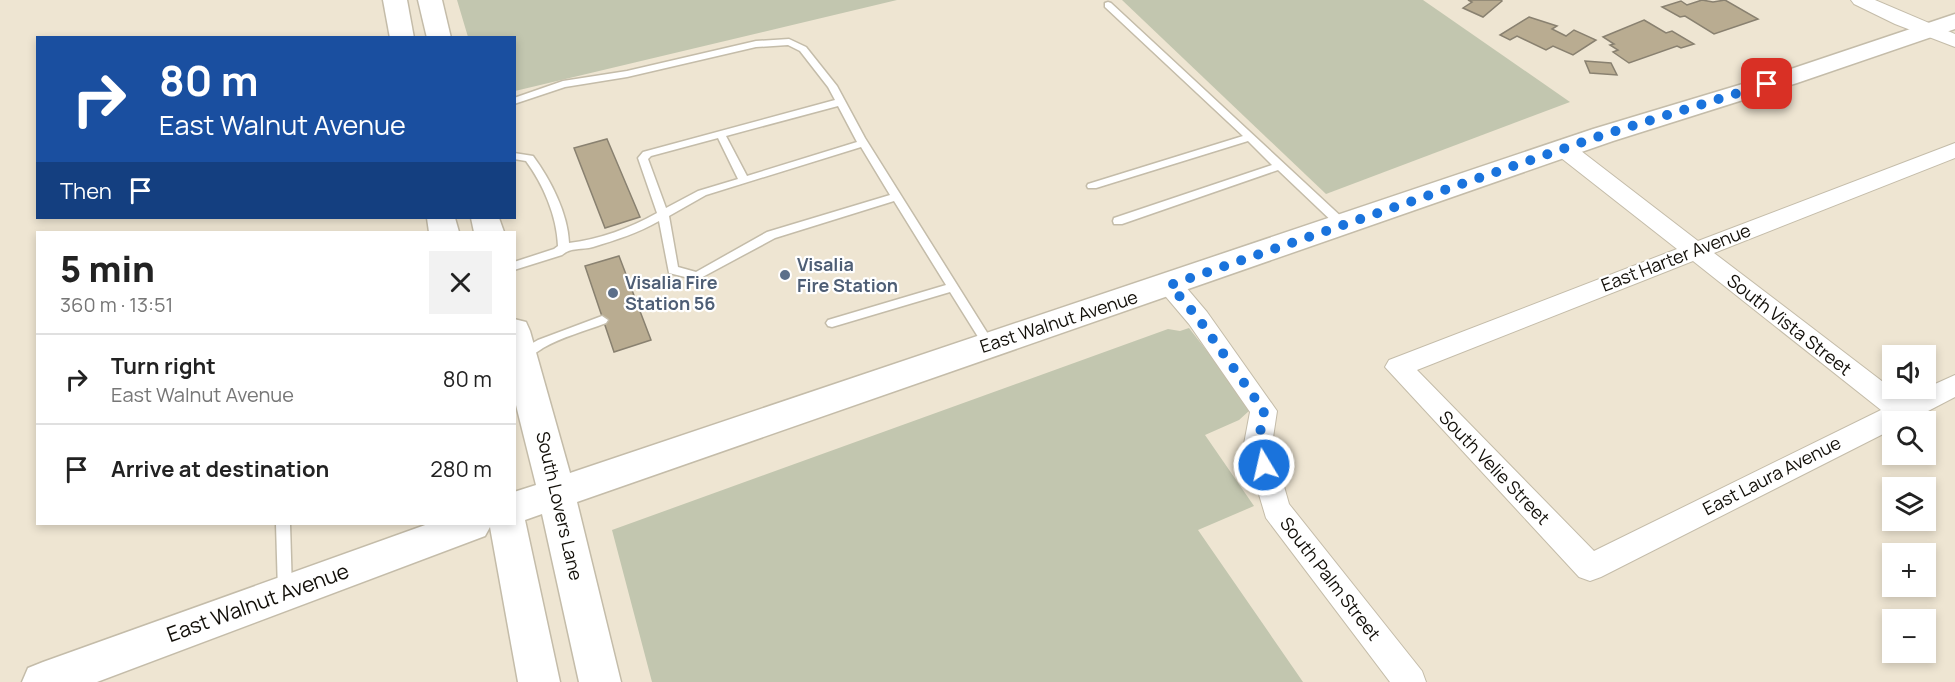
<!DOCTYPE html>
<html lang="en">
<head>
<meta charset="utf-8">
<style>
	body { margin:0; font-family:Manrope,sans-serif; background:#f2f2f2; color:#222; height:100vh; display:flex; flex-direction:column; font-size:22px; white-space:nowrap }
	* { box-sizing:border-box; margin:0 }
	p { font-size:20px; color:#767676 }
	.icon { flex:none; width:33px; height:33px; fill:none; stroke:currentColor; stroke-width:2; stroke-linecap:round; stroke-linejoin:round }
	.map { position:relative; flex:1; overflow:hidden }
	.sheet { position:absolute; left:36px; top:231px; width:480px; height:294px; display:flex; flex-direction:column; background:#fff; border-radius:0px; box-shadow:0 3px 9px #0003 }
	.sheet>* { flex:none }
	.banner { position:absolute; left:36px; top:36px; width:480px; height:183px; border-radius:0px; box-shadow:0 3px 9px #0003; background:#1a4fa0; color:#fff; overflow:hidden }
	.buttons { position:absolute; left:1882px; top:345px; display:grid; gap:12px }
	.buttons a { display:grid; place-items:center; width:54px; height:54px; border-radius:0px; background:#fff; box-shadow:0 3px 9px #0003; font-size:30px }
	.pin { position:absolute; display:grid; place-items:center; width:51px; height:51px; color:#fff; margin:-26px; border-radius:12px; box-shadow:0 3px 9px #0006 }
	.me { position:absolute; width:66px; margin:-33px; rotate:351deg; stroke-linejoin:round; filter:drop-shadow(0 0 4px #0008) }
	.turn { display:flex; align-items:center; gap:21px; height:126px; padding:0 24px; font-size:27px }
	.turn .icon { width:78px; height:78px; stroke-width:2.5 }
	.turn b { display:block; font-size:42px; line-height:51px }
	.then { display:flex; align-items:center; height:57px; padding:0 24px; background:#0003; gap:12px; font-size:22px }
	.round { display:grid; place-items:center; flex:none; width:63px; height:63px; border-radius:0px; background:#f2f2f2 }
	.head { display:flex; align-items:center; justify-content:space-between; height:102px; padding:0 24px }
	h1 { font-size:36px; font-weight:800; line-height:45px }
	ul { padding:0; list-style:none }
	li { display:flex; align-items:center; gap:18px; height:90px; padding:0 24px; border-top:2px solid #e0e0e0 }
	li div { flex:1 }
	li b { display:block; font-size:22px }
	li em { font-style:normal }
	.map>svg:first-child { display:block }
	.green { fill:#c2c6af }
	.building { fill:#b9ac91; stroke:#898170; stroke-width:1.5 }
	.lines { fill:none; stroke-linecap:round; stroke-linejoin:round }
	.lane-casing { stroke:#c4bca9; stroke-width:3 }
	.street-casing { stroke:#c4bca9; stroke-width:2 }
	.secondary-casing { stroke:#c4bca9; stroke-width:3 }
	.lane { fill:#fff; fill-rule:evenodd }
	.street { fill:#fff; fill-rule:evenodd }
	.secondary { fill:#fff; fill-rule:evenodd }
	.route { stroke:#1a73dc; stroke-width:10; stroke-dasharray:0 18 }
	.service-dot { fill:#5c6f8a; stroke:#fff; stroke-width:2 }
	.labels { text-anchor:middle; stroke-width:4.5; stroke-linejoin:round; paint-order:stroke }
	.street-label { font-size:18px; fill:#120f09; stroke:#fff }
	.service-label { font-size:18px; font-weight:bold; fill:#4e5e75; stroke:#fff; text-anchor:start }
	.near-street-label { font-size:21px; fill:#120f09; stroke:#fff }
</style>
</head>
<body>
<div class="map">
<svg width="1955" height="682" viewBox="0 0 1955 682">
	<rect width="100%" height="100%" fill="#eee5d2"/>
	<g class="green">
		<path d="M457,0h440l-382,91 -1,-53 -46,-1z"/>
		<path d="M1122,0h301l147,102 -244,92z"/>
		<path d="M1189,328l58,74 2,9 -10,9 -34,15 49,71 -56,24 105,152h-651l-40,-152 556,-201 12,2z"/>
	</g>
	<g class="building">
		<path d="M1468,0h33l1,1 -19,16 -20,-9 9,-6z"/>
		<path d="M1702,0l11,2 12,-2 33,19 -44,15 -29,-18 -5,1 -18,-10 19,-6 6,4z"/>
		<path d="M1529,17l28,9 -5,3 14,7 8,-6 22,10 -23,15 -20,-9 -7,4 -29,-14 -7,4 -10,-5z"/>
		<path d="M1644,20l22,13 6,-2 22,13 -13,4 -4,-2 -48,17 -16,-11 5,-2 -8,-5 4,-1 -11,-7z"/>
		<path d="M1585,61l26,2 6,12 -27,-2z"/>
		<path d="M607,139l33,78 -35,11 -31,-80z"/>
		<path d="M619,256l32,84 -37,12 -29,-86z"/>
	</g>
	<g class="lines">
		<g class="lane-casing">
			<g id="lane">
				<path d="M1108,2l3,1 235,218 1,3 -1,3h-8l-60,-57 -156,54h-8l-1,-3 1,-3 158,-53 -24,-24 -152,47h-8l-1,-2 1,-2 155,-48 -138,-129v-4z"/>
				<path d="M789,39l17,8 31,39 28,52 128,204 2,3 -2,3h-8l-35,-56 -118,35 -4,-1 -2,-3 2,-3 118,-35 -52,-84 -119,37 -78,42 -28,-7 -10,-52c-21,12 -43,19 -66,26 -11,3 -22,0 -31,8l-48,15v-8l40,-13 4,-3c-1,-30 -15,-62 -32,-85l-12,-2v-6l19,3c17,23 35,57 36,87 32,-4 61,-15 88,-30l-19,-55 5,-6 192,-52 -7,-13 -28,-36 -12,-6 -32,2 -129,30 -62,10 -51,17v-6l49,-17 64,-10 129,-30zM838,106l19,36 -110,34 -21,-40zM718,138l20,41 -40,12 -32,17 -18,-49 3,-3zM861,147l29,48 -123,37 -71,40 -18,-5 -9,-51 37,-21z"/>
				<path d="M602,316l6,4 -2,3c-21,8 -44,14 -63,25 -8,5 -17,13 -26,10l-2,-3 2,-3 21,-12z"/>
				<path d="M276,524h14l2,67 -2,5 -5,2 -5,-2 -2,-5z"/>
			</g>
		</g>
		<g class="street-casing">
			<g id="street">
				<path d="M1851,0h24l80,34v13l-60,-23 -41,-20z"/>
				<path d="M1564,142l8,2 126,97 257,-98v15l-241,95 190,145 51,-23v22l-48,25h-14v7l-292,148 -11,4 -11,-4 -194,-210 4,-7 288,-111 -121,-95 -3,-5 3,-5zM1693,261l188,149 -287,141 -177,-181z"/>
				<path d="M1170,276l9,3 28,33 70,99 -5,33 17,60 133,167 4,11h-36l-124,-164 -22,-74 6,-32 -61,-88 -28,-33 -3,-6 3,-6z"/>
			</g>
		</g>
		<g class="secondary-casing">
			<g id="secondary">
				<path d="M383,0h24l7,38h-24z"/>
				<path d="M418,0h24l9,38h-24z"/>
				<path d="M1955,14v15l-158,54 -184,58 -1036,361 44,180h-42l-37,-168 -17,6 35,162h-42l-28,-155 -5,9 -388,146h-75l6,-14 15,-6 385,-138h86v-32l22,-7 -22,-88v-78l12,3 4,9 40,142 1023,-344 186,-56z"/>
				<path d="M427,218h28l4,14h-30z"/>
				<path d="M471,218h28l5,14h-30z"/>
			</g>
		</g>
		<use href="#lane" class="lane"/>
		<use href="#street" class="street"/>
		<use href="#secondary" class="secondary"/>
	</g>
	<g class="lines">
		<path class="route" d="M1264,465l-6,-21 6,-33 -66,-93 -28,-33 433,-150 164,-51"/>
	</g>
	<g class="service-dot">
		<circle cx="785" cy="275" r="6"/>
		<circle cx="613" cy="293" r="6"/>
	</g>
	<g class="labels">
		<g class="street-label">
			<text transform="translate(1676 258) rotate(-21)" y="6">East Harter Avenue</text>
			<text transform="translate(1059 322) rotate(-18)" y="6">East Walnut Avenue</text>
			<text transform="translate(1789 325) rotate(38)" y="6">South Vista Street</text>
			<text transform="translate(1494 468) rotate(46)" y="6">South Velie Street</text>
			<text transform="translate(1772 476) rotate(-27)" y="6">East Laura Avenue</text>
			<text transform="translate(559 506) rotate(77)" y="6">South Lovers Lane</text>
			<text transform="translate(1330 579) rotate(52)" y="6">South Palm Street</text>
		</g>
		<g class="service-label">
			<text x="797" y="271">Visalia<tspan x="797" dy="21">Fire Station</tspan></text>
			<text x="625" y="289">Visalia Fire<tspan x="625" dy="21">Station 56</tspan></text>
		</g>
		<g class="near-street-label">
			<text transform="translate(258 603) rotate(-20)" y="7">East Walnut Avenue</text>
		</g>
	</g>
</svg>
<div class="buttons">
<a><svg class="icon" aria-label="sound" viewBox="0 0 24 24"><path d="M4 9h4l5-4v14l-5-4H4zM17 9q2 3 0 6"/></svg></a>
<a><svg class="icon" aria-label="search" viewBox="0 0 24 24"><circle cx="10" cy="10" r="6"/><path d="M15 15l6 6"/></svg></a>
<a><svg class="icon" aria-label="layers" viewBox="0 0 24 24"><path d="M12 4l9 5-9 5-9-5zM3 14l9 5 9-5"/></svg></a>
<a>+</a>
<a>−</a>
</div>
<div class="pin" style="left:1767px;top:84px;background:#d93025"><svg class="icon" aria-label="arrive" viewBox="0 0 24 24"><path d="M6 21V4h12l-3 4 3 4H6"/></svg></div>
<svg class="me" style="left:1264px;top:465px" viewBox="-20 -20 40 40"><circle r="17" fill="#1a73dc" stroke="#fff" stroke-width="3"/><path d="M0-11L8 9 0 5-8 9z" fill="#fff"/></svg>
<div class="banner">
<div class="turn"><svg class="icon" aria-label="right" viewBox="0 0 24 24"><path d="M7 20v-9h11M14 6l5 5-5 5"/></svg><div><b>80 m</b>East Walnut Avenue</div></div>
<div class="then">Then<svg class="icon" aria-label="arrive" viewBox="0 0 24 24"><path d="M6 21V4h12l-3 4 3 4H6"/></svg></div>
</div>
<section class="sheet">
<div class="head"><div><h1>5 min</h1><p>360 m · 13:51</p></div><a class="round"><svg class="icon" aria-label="close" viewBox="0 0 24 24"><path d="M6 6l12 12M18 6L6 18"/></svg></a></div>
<ul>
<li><svg class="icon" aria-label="right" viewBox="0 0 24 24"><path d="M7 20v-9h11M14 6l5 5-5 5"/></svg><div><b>Turn right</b><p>East Walnut Avenue</p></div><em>80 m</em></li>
<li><svg class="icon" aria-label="arrive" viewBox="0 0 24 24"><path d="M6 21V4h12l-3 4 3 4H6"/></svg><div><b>Arrive at destination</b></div><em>280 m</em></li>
</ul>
</section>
</div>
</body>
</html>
